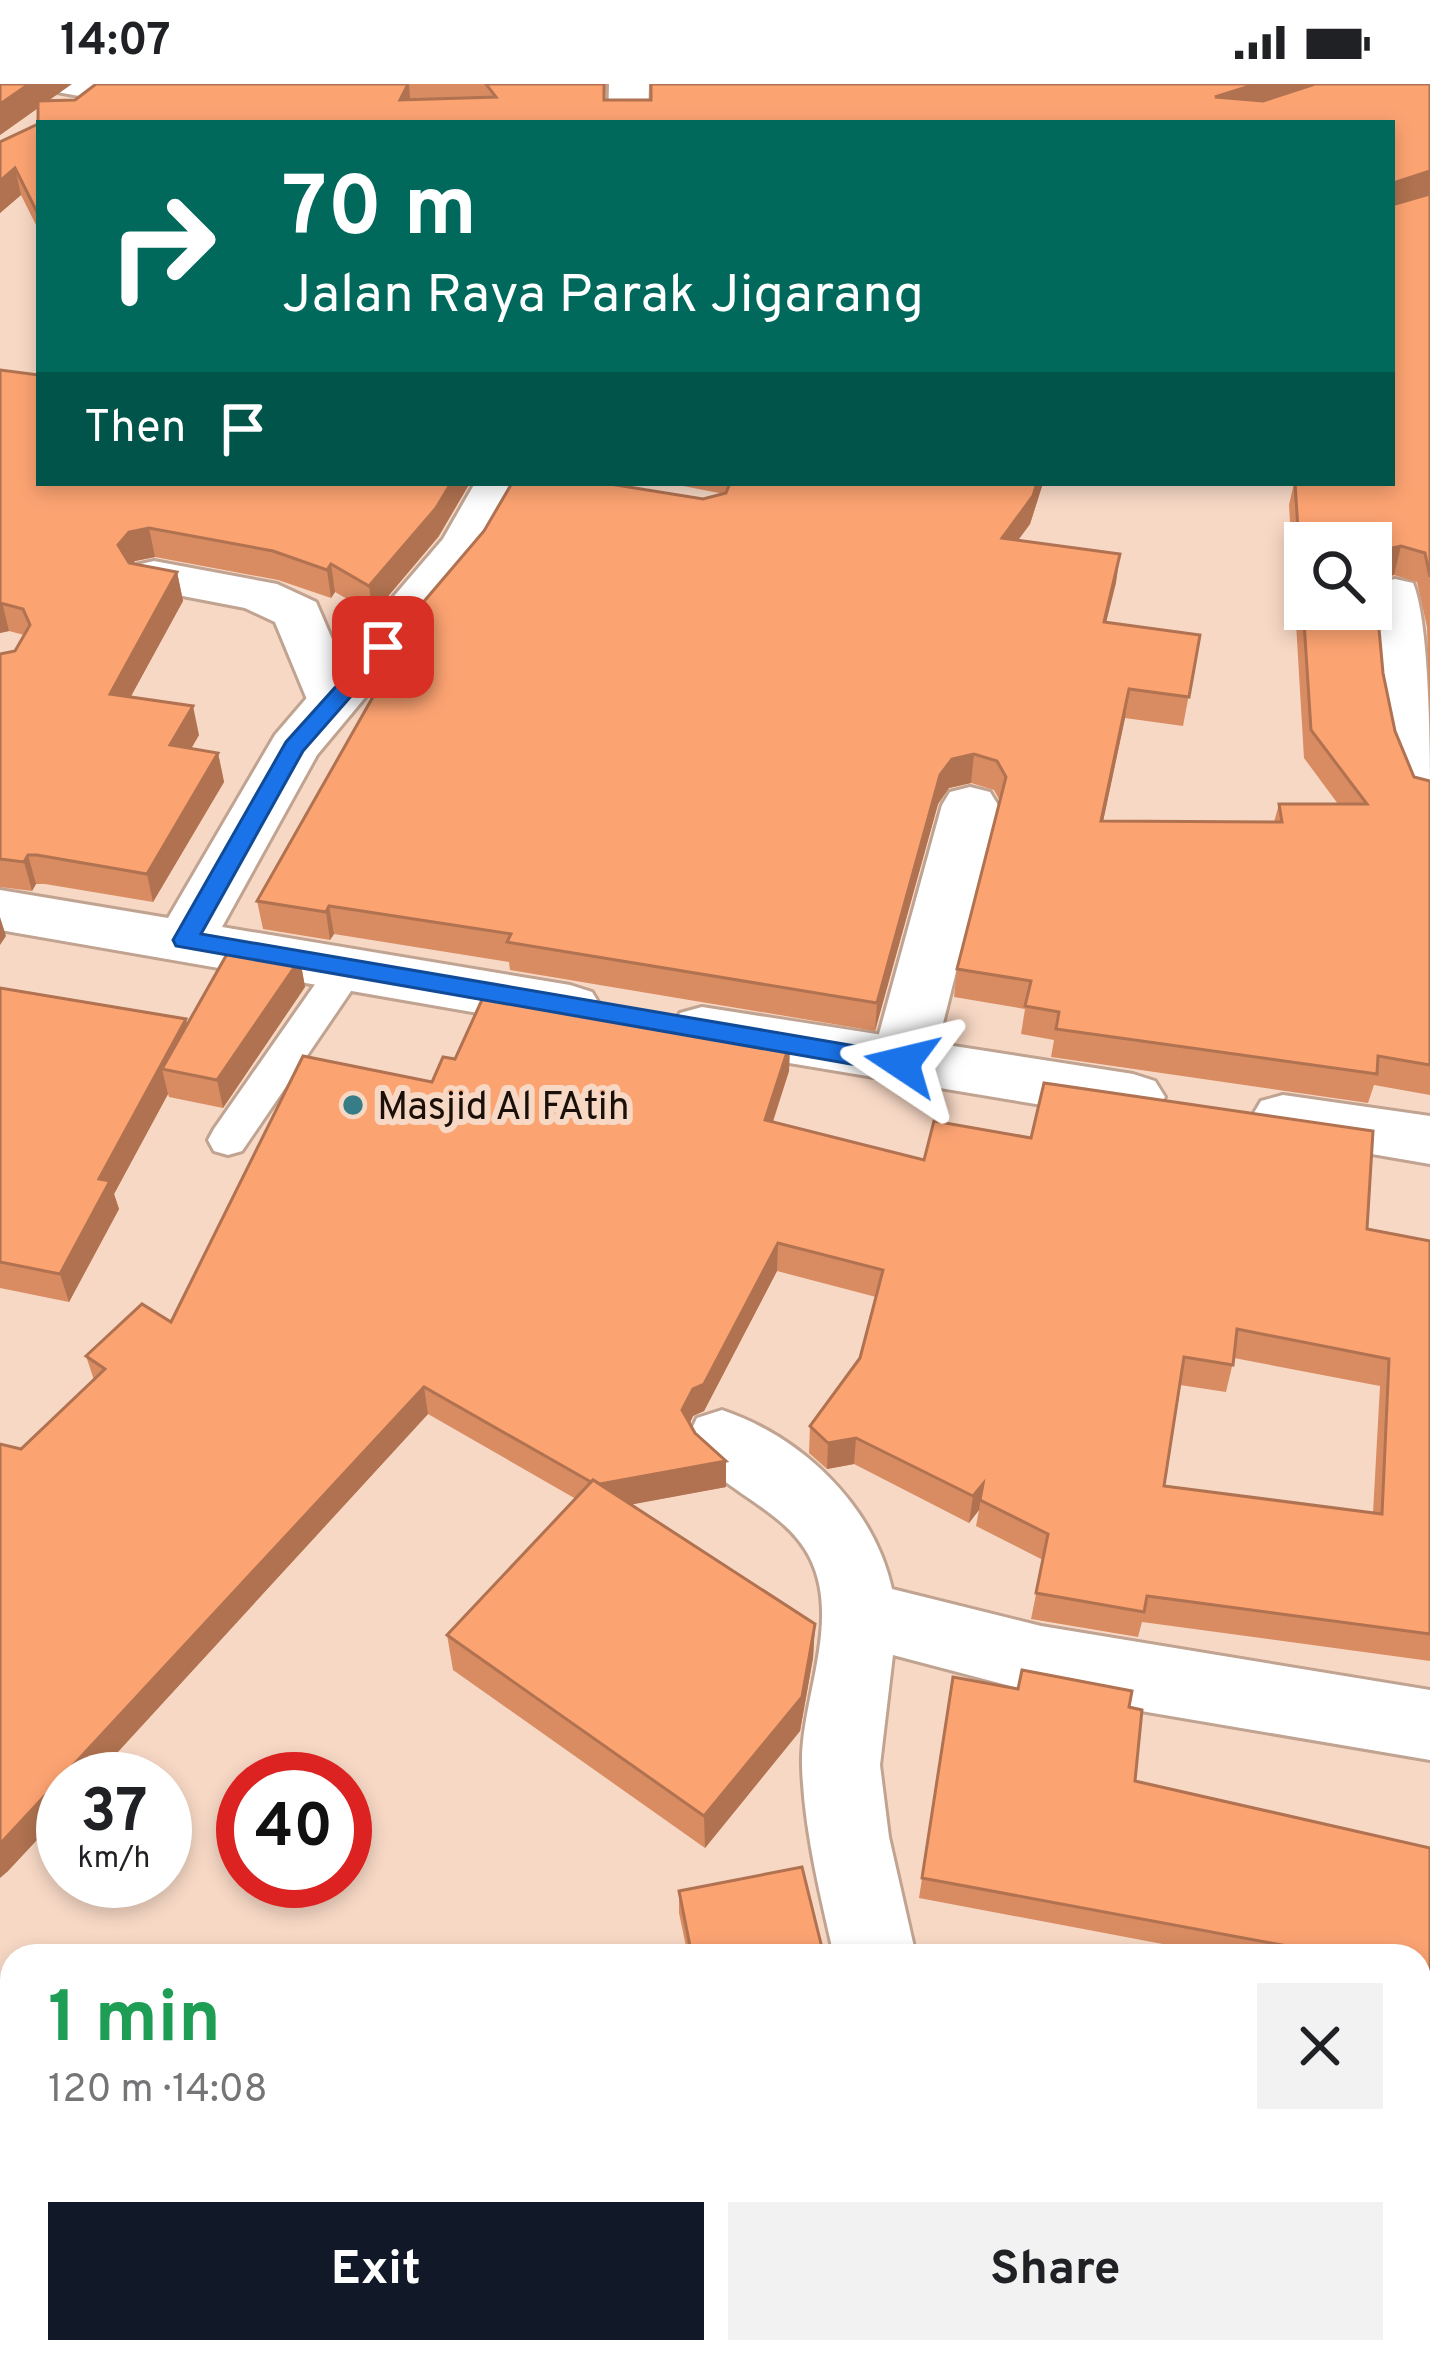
<!DOCTYPE html>
<html lang="en">
<head>
<meta charset="utf-8">
<style>
	body { margin:0; font-family:Overpass,sans-serif; background:#f2f2f2; color:#202124; height:100vh; display:flex; flex-direction:column; font-size:45px; white-space:nowrap }
	* { box-sizing:border-box; margin:0 }
	p { font-size:39px; color:#757577 }
	.icon { flex:none; width:66px; height:66px; fill:none; stroke:currentColor; stroke-width:2; stroke-linecap:round; stroke-linejoin:round }
	.map { position:relative; flex:1; overflow:hidden }
	.sheet { position:absolute; left:0px; top:1860px; width:1431px; height:420px; display:flex; flex-direction:column; background:#fff; border-radius:36px 36px 0 0; box-shadow:0 6px 18px #0003 }
	.sheet>* { flex:none }
	.top-card { position:absolute; left:36px; top:36px; width:1359px; height:366px; border-radius:0px; box-shadow:0 6px 18px #0003; background:#00695c; color:#fff; overflow:hidden }
	.fabs { position:absolute; left:1284px; top:438px; display:grid; gap:24px }
	.fabs a { display:grid; place-items:center; width:108px; height:108px; border-radius:0px; background:#fff; box-shadow:0 6px 18px #0003; font-size:60px }
	.speed { position:absolute; left:36px; top:1668px; display:flex; gap:24px; font-size:60px; font-weight:700; text-align:center }
	.speed>* { display:grid; place-content:center; width:156px; height:156px; border-radius:50%; background:#fff; box-shadow:0 6px 18px #0003; line-height:1 }
	.speed small { font-size:30px; font-weight:400 }
	.speed .limit { border:18px solid #d22; background:#fff; color:#111 }
	.pin { position:absolute; display:grid; place-items:center; width:102px; height:102px; color:#fff; margin:-51px; border-radius:24px; box-shadow:0 6px 18px #0006 }
	.me { position:absolute; width:132px; margin:-66px; rotate:280deg; stroke-linejoin:round; filter:drop-shadow(0 0 9px #0008) }
	.turn { display:flex; align-items:center; gap:42px; height:252px; padding:0 48px; font-size:54px }
	.turn .icon { width:156px; height:156px; stroke-width:2.5 }
	.turn b { display:block; font-size:84px; line-height:102px }
	.then { display:flex; align-items:center; height:114px; padding:0 48px; background:#0003; gap:24px; font-size:45px }
	.round { display:grid; place-items:center; flex:none; width:126px; height:126px; border-radius:0px; background:#f2f2f2 }
	.summary { display:flex; align-items:center; justify-content:space-between; height:204px; padding:0 48px }
	h1 { font-size:72px; font-weight:700; line-height:90px; color:#1e9e55 }
	.primary-button { display:flex; gap:24px; margin-top:auto; padding:24px 48px }
	.primary-button a { flex:1; height:138px; border-radius:0px; background:#111827; color:#fff; font-size:48px; font-weight:700; line-height:138px; text-align:center }
	.primary-button a+a { background:#f2f2f2; color:#202124 }
	.status { display:flex; justify-content:space-between; align-items:center; height:84px; padding:0 60px; background:#fff; direction:ltr }
	.status svg { height:33px; fill:currentColor }
	.map>svg:first-child { display:block }
	.lines { fill:none; stroke-linecap:round; stroke-linejoin:round }
	.lane-casing { stroke:#c0a391; stroke-width:6 }
	.street-casing { stroke:#c0a391; stroke-width:6 }
	.secondary-casing { stroke:#c0a391; stroke-width:6 }
	.lane { fill:#fff; fill-rule:evenodd }
	.street { fill:#fff; fill-rule:evenodd }
	.secondary { fill:#fff; fill-rule:evenodd }
	.wall { fill:#d98c62; fill-rule:evenodd }
	.shaded-wall { fill:#b07250 }
	.building { fill:#fca372; stroke:#b07250; stroke-width:3; fill-rule:evenodd }
	.route { fill:#1a73e8; stroke:#114b97; stroke-width:3 }
	.poi-dot { fill:#367d87; stroke:#f7d8c5; stroke-width:4.5 }
	.labels { text-anchor:middle; stroke-width:12; stroke-linejoin:round; paint-order:stroke }
	.poi-label { font-size:39px; fill:#1a1009; stroke:#f7d8c5; text-anchor:start }
</style>
</head>
<body>
<div class="status"><b>14:07</b><svg viewBox="0 0 49 12"><path d="M0 12V9h3v3zM5 12V6h3v6zM10 12V3h3v9zM15 12V0h3v12zM26 1h20v11H26zM47 4h2v5h-2z"/></svg></div>
<div class="map">
<svg width="1430" height="2280" viewBox="0 0 1430 2280">
	<rect width="100%" height="100%" fill="#f7d8c5"/>
	<g class="lines">
		<g class="lane-casing">
			<path id="lane" d="M346,872l14,4 5,9 -5,9 -118,173 -14,4 -14,-4 -6,-11 6,-11 118,-169z"/>
		</g>
		<g class="street-casing">
			<g id="street">
				<path d="M51,0h67l3,4 -6,8 -14,4 -44,-8z"/>
				<path d="M154,477l123,23 39,18 43,100 -8,12 -19,5 -19,-5 -38,-92 -30,-14 -109,-21 -8,-11 8,-11z"/>
				<path d="M1395,495l18,4c17,40 17,174 17,226l-20,-5c-29,-47 -39,-157 -39,-213l6,-8z"/>
				<path d="M970,703l20,5 8,13 -65,258 -9,16 -22,7 -22,-7 -9,-16 71,-258 8,-13z"/>
				<path d="M722,1326c80,27 152,96 170,179l149,37 389,64v70l-389,-66 -148,-39 -13,110 9,72 27,119h-82c-14,-62 -30,-126 -32,-190 -2,-65 40,-144 8,-208 -26,-53 -98,-68 -123,-119l10,-21z"/>
				<path d="M224,2268h97l-5,12h-97z"/>
				<path d="M947,2268h92l2,12h-92z"/>
			</g>
		</g>
		<g class="secondary-casing">
			<g id="secondary">
				<path d="M609,0h40l-1,39h-40z"/>
				<path d="M475,399h50l-42,73 -166,199 -95,172 348,58 22,7 9,15 -9,15 -22,7 -570,-99v-40l168,28 107,-183 168,-196z"/>
				<path d="M702,923l431,67 22,7 10,16 -10,16 -22,7 -453,-75 -9,-16 9,-16z"/>
				<path d="M1283,1011l147,21v48l-169,-29 -10,-17 10,-17z"/>
			</g>
		</g>
		<use href="#lane" class="lane"/>
		<use href="#street" class="street"/>
		<use href="#secondary" class="secondary"/>
	</g>
	<g class="wall">
		<path d="M0,0l48,17 27,-1 21,-16h510l-1,16h46l779,-16v635l-3,-92 -10,-45 -23,-7 -19,5 8,93 12,58 19,46 16,4v314l-56,-10 -6,18 -317,-46 3,-17 -33,-6 4,-25 -71,-12 3,-28 43,-168 -6,-11 -23,-7 -22,5 -11,16 -63,227 -365,-61 -1,-8 -175,-28 -4,6 -67,-11 -6,-28 159,-280 -1,-9 288,-113 21,-5 -56,-11h375l-13,41 -12,16 102,14 -14,68 94,13 -17,91 -58,-8 -22,103 171,1 5,-18h59l-34,-46 -15,-253 5,-22h98v-360h-1353v108l-18,-36 -21,18v-71l38,-18v-16l-38,27z"/>
		<path d="M0,286l439,166 -66,78 -38,-22 -4,6 -53,-18 -123,-23 -20,4 -3,3 45,8 6,29 -53,96 69,38 -8,14 27,4 6,29 -71,120 -108,-18h-9l-4,7 -32,-4v-233l15,-3 9,-16 -15,-4 -9,2z"/>
		<path d="M300,875l5,28 -82,121 -54,-11 -1,-3 -54,100 5,15 -50,93 -69,-14v-300l188,36z"/>
		<path d="M790,959l-1,28 -16,51 151,38 443,69 63,12v420l-288,-39 -4,15 -107,-18 12,-59 -67,-34 3,-16 -10,13 -115,-59 -27,5 -18,-16 1,-27 50,-68 16,-61 -99,-26 -73,140 -11,5 -3,7 5,10 31,28v26l-94,17 183,120 -2,34 -13,73 -95,117 -252,-178 -6,-35 129,-136 -148,-85 -335,365h-30v33l-56,60 14,-423 73,-69 -8,-24 85,-34 284,-263zM1234,1274l146,28 -7,127 -209,-27 16,-101 46,7z"/>
		<path d="M953,1593l176,30 6,74 295,67v217l-11,-2v-107h-193l-307,-58z"/>
		<path d="M679,1807l145,65h-136l-9,-43z"/>
		<path d="M1240,2268h90l3,12h-90z"/>
	</g>
	<g class="shaded-wall">
		<path d="M29,0h43l-72,51v-31z"/>
		<path d="M409,0l2,26 -11,-10z"/>
		<path d="M1256,0h76l-121,39 4,-26z"/>
		<path d="M15,84l6,27 -21,18v-32z"/>
		<path d="M1430,87v25l-38,13 1,-26z"/>
		<path d="M451,399h19l-31,53 -66,78 -4,-28z"/>
		<path d="M1037,399h6l-13,41 -31,42 3,-28z"/>
		<path d="M149,444l6,29 -20,4 -11,12 -6,-28 11,-13z"/>
		<path d="M1401,462l-7,29 -18,4 -5,6 2,-22 10,-13z"/>
		<path d="M1120,470l-4,29 -17,68 5,-29z"/>
		<path d="M331,480l4,28 -4,6 -4,-28z"/>
		<path d="M177,488l6,29 -66,121 -7,-28z"/>
		<path d="M2,518l7,29 -9,2v-30z"/>
		<path d="M1129,605l-4,29 -28,132 4,-29z"/>
		<path d="M193,622l6,29 -23,39 -6,-29z"/>
		<path d="M218,669l6,29 -71,120 -6,-28z"/>
		<path d="M974,670l-3,29 -22,5 -11,16 -63,227 2,-28 63,-228 12,-16z"/>
		<path d="M28,771l8,29 -4,7 -8,-29z"/>
		<path d="M329,822l5,28 -4,6 -4,-28z"/>
		<path d="M0,833l6,19 -6,9z"/>
		<path d="M300,875l5,28 -82,121 -6,-28z"/>
		<path d="M186,935l7,29 -31,21 6,25 -54,100 5,15 -50,93 -9,-28 39,-95z"/>
		<path d="M790,959l-1,28 -25,77 1,-28z"/>
		<path d="M778,1159l-1,28 -73,140 -11,5 -10,21 -1,-27 11,-21z"/>
		<path d="M424,1303l4,27 -335,365h-30v33l-56,60 -7,6v-34z"/>
		<path d="M856,1354l-2,26 -27,5 1,-26z"/>
		<path d="M726,1377v26l-129,24 -2,-27z"/>
		<path d="M983,1400l-4,26 -10,13 4,-27z"/>
		<path d="M815,1540l-2,34 -13,73 -95,117 -1,-32z"/>
	</g>
	<g class="building">
		<path d="M0,0h29l-29,20z"/>
		<path d="M96,0h312l-8,16 96,-3 -10,-13h118v16h47v-16h605l-41,13 48,4 52,-17h115v87l-37,12 2,21 35,-10v383l-5,-24 -24,-7 -18,4 -10,13 10,110 12,58 19,46 16,4v284l-52,-9 -1,18 -321,-45 3,-17 -34,-6 6,-25 -74,-12 49,-192 -9,-16 -23,-7 -22,5 -12,16 -63,228 -370,-61 4,-8 -182,-28 -3,6 -69,-11 163,-287 -5,-2 69,-81 28,-48h92l99,16 23,-6 4,-10h307l-4,13 -31,42 118,16 -16,68 96,13 -11,62 -60,-8 -28,132 181,1 -3,-18h88l-56,-74 -16,-247h97v-360h-1353v93l-24,-48 -15,13v-39l38,-18v-23l37,-1zM1305,459h66v66h-66z"/>
		<path d="M0,286l39,5v108h412l-15,25 -67,78 -38,-22 -4,6 -54,-19 -124,-23 -20,4 -11,13 11,18 48,9 -67,122 83,12 -23,39 48,8 -71,121 -110,-19h-9l-4,7 -24,-3v-205l15,-3 15,-26 -7,-16 -23,-6z"/>
		<path d="M231,863l69,12 -83,121 -55,-11z"/>
		<path d="M0,904l186,31 -87,160 11,2 -50,93 -60,-12z"/>
		<path d="M486,907l304,52 -25,77 159,40 10,-39 97,17 13,-55 329,48 -6,98 63,12v393l-283,-38 -3,16 -108,-19 12,-59 -68,-34 3,-16 -10,12 -117,-58 -28,5 -18,-17 50,-68 23,-88 -105,-27 -74,141 -11,5 -11,21 13,23 31,28 -126,23 -7,-4 -2,2 -167,-95 -424,457v-400l21,5 84,-80 -19,-13 56,-52 29,18 132,-266 129,26 11,-25 12,2zM1237,1245l152,30 -7,155 -218,-28 20,-129 49,8z"/>
		<path d="M593,1396l222,144 -13,73 -98,119 -257,-181z"/>
		<path d="M1022,1586l110,21 -3,16 13,3 -7,71 295,67v125l-11,-2v-15h-78l-419,-78 31,-201 65,12z"/>
		<path d="M802,1783l22,89h-132l-13,-65z"/>
		<path d="M1430,1894v66l-11,-3v-61z"/>
		<path d="M447,2268h522l11,1 3,9 -7,2h-553z"/>
		<path d="M1252,2268h78l3,12h-78z"/>
	</g>
	<path class="route" d="M376,558l18,5 -91,104 -102,183 701,120 9,3v13l-9,3 -726,-127 -3,-6 113,-198z"/>
	<circle class="poi-dot" cx="353" cy="1021" r="12"/>
	<g class="labels">
		<g class="poi-label">
			<text x="377" y="1035">Masjid Al FAtih</text>
		</g>
	</g>
</svg>
<div class="fabs">
<a><svg class="icon" aria-label="search" viewBox="0 0 24 24"><circle cx="10" cy="10" r="6"/><path d="M15 15l6 6"/></svg></a>
</div>
<div class="speed"><div>37<small>km/h</small></div><div class="limit">40</div></div>
<div class="pin" style="left:383px;top:563px;background:#d93025"><svg class="icon" aria-label="arrive" viewBox="0 0 24 24"><path d="M6 21V4h12l-3 4 3 4H6"/></svg></div>
<svg class="me" style="left:902px;top:979px" viewBox="-20 -20 40 40"><path d="M0-17L14 15 0 8-14 15z" fill="#1a73e8" stroke="#fff" stroke-width="4"/></svg>
<div class="top-card">
<div class="turn"><svg class="icon" aria-label="right" viewBox="0 0 24 24"><path d="M7 20v-9h11M14 6l5 5-5 5"/></svg><div><b>70 m</b>Jalan Raya Parak Jigarang</div></div>
<div class="then">Then<svg class="icon" aria-label="arrive" viewBox="0 0 24 24"><path d="M6 21V4h12l-3 4 3 4H6"/></svg></div>
</div>
<section class="sheet">
<div class="summary"><div><h1>1 min</h1><p>120 m · 14:08</p></div><a class="round"><svg class="icon" aria-label="close" viewBox="0 0 24 24"><path d="M6 6l12 12M18 6L6 18"/></svg></a></div>
<div class="primary-button"><a>Exit</a><a>Share</a></div>
</section>
</div>
</body>
</html>
